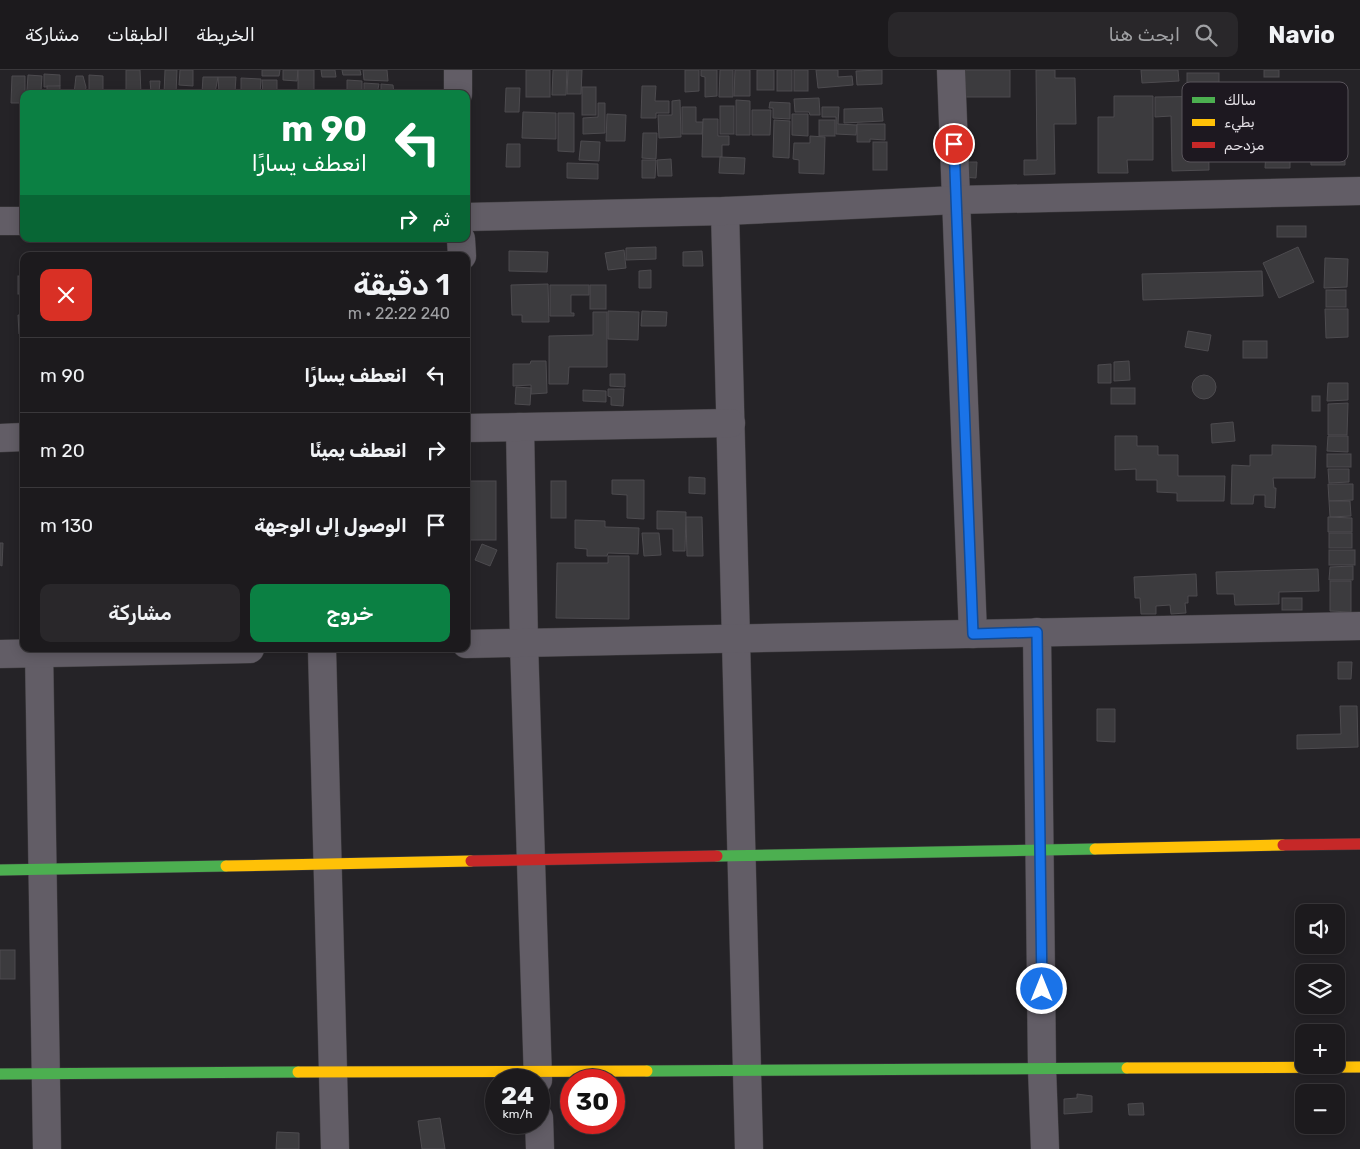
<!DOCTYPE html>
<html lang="ar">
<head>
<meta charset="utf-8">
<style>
	body { margin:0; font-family:Rubik,"Noto Sans Arabic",sans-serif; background:#29272a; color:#f1f3f6; direction:rtl; height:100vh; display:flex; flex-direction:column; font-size:19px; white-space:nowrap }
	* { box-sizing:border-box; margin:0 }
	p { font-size:16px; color:#a0a1a4 }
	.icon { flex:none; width:28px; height:28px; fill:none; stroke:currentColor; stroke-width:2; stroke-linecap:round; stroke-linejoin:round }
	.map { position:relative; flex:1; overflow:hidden; direction:ltr }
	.panel { position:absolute; left:20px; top:182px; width:450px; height:400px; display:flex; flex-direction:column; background:#1c1a1d; border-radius:10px; box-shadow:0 2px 12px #0003,0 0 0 1px #3a383b; direction:rtl }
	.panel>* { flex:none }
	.hud { position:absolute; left:20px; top:20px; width:450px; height:152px; border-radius:10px; box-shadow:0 2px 12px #0003,0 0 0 1px #3a383b; direction:rtl; background:#0b8043; color:#fff; overflow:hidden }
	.controls { position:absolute; left:1295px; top:834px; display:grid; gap:10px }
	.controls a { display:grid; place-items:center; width:50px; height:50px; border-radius:10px; background:#1c1a1d; box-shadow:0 2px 12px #0003,0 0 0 1px #3a383b; font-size:25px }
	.speed { position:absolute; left:485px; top:999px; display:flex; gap:10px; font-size:25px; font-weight:700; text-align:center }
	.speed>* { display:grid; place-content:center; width:65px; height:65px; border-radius:50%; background:#1c1a1d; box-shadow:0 2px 12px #0003,0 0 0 1px #3a383b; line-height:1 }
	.speed small { font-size:12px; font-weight:400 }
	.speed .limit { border:8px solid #d22; background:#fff; color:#111 }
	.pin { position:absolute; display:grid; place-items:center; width:42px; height:42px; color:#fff; margin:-21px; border:2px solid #fff; border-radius:50%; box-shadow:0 1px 5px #0007 }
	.me { position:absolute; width:55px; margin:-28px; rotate:0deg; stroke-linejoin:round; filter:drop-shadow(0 0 4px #0008) }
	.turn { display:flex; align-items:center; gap:18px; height:105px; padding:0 20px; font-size:22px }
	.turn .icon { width:65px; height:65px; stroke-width:2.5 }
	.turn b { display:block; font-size:35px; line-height:42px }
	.then { display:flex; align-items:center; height:48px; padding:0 20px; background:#0003; gap:10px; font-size:19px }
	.round { display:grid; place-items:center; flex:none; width:52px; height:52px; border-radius:10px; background:#29272a }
	.overview { display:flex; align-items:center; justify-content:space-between; height:85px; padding:0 20px }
	h1 { font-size:30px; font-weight:600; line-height:38px }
	.primary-button { display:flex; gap:10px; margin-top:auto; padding:10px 20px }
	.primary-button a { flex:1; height:58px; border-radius:10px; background:#0b8043; color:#fff; font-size:20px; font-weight:600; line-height:58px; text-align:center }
	.primary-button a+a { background:#29272a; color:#f1f3f6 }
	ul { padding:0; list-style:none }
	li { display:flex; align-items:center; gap:15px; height:75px; padding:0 20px; border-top:1px solid #3a383b }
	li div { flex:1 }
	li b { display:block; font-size:19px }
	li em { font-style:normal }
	header { display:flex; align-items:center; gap:30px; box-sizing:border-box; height:70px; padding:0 25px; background:#1c1a1d; border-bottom:1px solid #3a383b }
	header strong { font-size:24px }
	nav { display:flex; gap:28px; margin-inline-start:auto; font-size:18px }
	.search { width:350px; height:45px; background:#29272a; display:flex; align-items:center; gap:12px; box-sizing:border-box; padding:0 18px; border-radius:10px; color:#a0a1a4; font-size:19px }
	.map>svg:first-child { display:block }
	.building { fill:#3c3b3e; stroke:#4d4b4f }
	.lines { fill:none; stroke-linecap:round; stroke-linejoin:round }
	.street-casing { stroke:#403e41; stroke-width:29 }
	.fast-casing { stroke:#403e41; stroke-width:12 }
	.slow-casing { stroke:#403e41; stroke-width:12 }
	.jam-casing { stroke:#403e41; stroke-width:12 }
	.street { stroke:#625d66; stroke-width:28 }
	.fast { stroke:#4caf50; stroke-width:11 }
	.slow { stroke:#ffc107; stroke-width:11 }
	.jam { stroke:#c62828; stroke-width:11 }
	.route-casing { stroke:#114b97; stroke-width:12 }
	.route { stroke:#1a73e8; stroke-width:9 }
	.key { fill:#1d1820; stroke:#59545b; stroke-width:1 }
	.key-label { font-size:14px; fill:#e4e0e6 }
</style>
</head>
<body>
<header>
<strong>Navio</strong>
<div class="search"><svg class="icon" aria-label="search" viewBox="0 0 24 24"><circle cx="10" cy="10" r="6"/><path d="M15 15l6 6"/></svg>ابحث هنا</div>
<nav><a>الخريطة</a><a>الطبقات</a><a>مشاركة</a></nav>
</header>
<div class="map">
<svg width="1360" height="1079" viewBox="0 0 1360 1079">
	<rect width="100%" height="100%" fill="#252327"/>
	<g class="building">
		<path d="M126,0h14l1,24 -15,-1z"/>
		<path d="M165,0h12l-1,24h-12z"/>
		<path d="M180,0h13v16l-14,-1z"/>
		<path d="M262,0h18l-1,6h-17z"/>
		<path d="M283,0h15l-1,11 -14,-1z"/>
		<rect x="298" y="0" width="16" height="24"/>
		<path d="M321,0h14l1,7h-14z"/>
		<path d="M342,0h18l1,5h-18z"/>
		<path d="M363,0h24l1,11 -24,-1z"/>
		<rect x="526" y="0" width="24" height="27"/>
		<path d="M553,0h14l-1,25h-14z"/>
		<path d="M568,0h14l-1,24h-14z"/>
		<path d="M685,0h14v21l-14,1z"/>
		<path d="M701,0h16v26l-12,1v-20l-4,-1z"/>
		<path d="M720,0h13v27h-14z"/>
		<path d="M735,0h15v26h-16z"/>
		<rect x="757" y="0" width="17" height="20"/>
		<rect x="777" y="0" width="15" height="21"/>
		<rect x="794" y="0" width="14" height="21"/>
		<path d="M816,0h22v7l14,-1 1,9 -35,3z"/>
		<path d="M882,0v14l-25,1 -1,-14z"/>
		<rect x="958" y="0" width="52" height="27"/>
		<path d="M1036,0h19v8h20l1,46h-22l1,50 -31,1v-15h13z"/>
		<path d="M1141,0h37l1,11 -37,2z"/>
		<rect x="1264" y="0" width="15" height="7"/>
		<rect x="1187" y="3" width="32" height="19"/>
		<path d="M44,4l16,1v11l-16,1z"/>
		<path d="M28,5l14,1 -1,15 -14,-1z"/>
		<path d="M89,5l14,1v18h-14z"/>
		<path d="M12,6h13v18h-1v9h-13z"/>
		<path d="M76,6h7l3,11 -1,7h-11z"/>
		<path d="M203,7h15l-3,16h-13z"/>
		<path d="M218,7h18l-1,15 -16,1z"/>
		<path d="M241,8l20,1 -1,15h-19z"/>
		<path d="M262,10h15v14h-14z"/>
		<path d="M347,10l15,1v13h-15z"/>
		<path d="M150,11h10l-1,11h-8z"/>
		<path d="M364,13l15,1 -2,10h-13z"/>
		<path d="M381,14l12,1 1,9h-13z"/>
		<rect x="47" y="16" width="13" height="8"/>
		<path d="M642,16h14l-1,15h14v12h-13v5h-15z"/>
		<rect x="582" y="17" width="14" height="28"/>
		<path d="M506,18h14l-1,24h-14z"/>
		<path d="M1114,26h39v64h-26l1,13h-30v-56h16z"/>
		<path d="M1225,26v15h-17l1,59 -37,1 -1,-55 -16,1v-20z"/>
		<path d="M819,28l1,17h-10l-1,-3h-14l-1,-13z"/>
		<path d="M680,30l1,37 -22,1 -1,-23h14v-14z"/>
		<path d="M736,30l14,1v34h-14z"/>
		<path d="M770,32l20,1v16l-17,-1v-10h-4z"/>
		<path d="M598,33h7v30l-22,1v-16l15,-1z"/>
		<rect x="720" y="36" width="14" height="28"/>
		<path d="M682,37h14v15h7l-1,12h-20z"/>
		<path d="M822,37h17l-1,17 19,1 -1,10 -20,-1v-17h-14z"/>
		<path d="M882,38l1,13 -39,2v-14z"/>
		<path d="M752,40h19l-1,25h-18z"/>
		<path d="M523,42l33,1v26l-34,-1z"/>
		<path d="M558,43h16v39l-16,-1z"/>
		<path d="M607,44l19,1 -1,26h-19z"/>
		<path d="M792,44h16v22l-16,-1z"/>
		<path d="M703,49h15v17h11v9h-7v12h-20z"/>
		<path d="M774,50l16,1 -1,37 -16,-1z"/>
		<rect x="819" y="50" width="16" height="16"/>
		<path d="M857,54h28v16l-15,-1v3h-13z"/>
		<path d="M643,63h14l-1,26 -14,-1z"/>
		<path d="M810,66l15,1 -1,37 -25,-1v-13l-6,-1 1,-16h16z"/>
		<path d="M1310,68h35v27h-34z"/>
		<path d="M581,71l19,1 -1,19 -20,-1z"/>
		<rect x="873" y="72" width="14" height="28"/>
		<path d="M507,74h13v23h-14z"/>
		<path d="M1266,82h24v16h-25z"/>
		<path d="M720,87l25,1 -1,16 -25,-1z"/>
		<path d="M671,89l1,17h-14l-1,-16z"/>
		<path d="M642,90h14l-1,18h-13z"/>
		<path d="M963,92h14l-1,16 -15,-1z"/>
		<path d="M567,93l31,1v15l-31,-1z"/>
		<rect x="1277" y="156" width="29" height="11"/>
		<path d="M656,177v12l-30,1v-12z"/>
		<path d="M1298,177l16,35 -35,16 -16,-35z"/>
		<path d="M624,180l2,18 -18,2 -3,-17z"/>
		<path d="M509,181l39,1 -1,20 -38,-1z"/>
		<path d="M702,181l1,15h-20v-14z"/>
		<path d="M1325,188l23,1 -1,28 -23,1z"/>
		<path d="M651,200v18h-12v-17z"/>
		<path d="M1262,201l1,25 -120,4 -1,-26z"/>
		<rect x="18" y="206" width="6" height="18"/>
		<path d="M548,214l1,38h-27v-7h-10l-1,-30z"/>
		<path d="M550,215h39v10h-18v18h3v3h-24z"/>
		<rect x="590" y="215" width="16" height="24"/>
		<rect x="1326" y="220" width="20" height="17"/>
		<path d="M1325,239h23v28l-22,1z"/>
		<path d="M608,241l31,1 -1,28 -30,-1z"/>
		<path d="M642,241l25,1 -1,14h-25z"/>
		<path d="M593,242h14v55h-38l-1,17h-19v-48l44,-1z"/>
		<path d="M18,245h6v19h-5z"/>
		<path d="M1188,261l23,4 -3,16 -23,-4z"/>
		<rect x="1243" y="271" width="24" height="17"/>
		<path d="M531,291h15l1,32 -16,1v-9l-18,1v-22h17z"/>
		<path d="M1129,291l1,19 -16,1v-19z"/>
		<path d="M1111,294v19h-13v-18z"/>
		<path d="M610,304h15v13l-15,-1z"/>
		<circle cx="1204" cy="317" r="12"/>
		<path d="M1328,313h20v17l-21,1z"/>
		<path d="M516,317l15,1 -1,17 -15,-1z"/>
		<rect x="1111" y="318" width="24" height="16"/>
		<path d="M608,319h16l-1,17 -12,-1v-8l-3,-1z"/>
		<path d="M583,320l23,1v11l-23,-1z"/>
		<rect x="1312" y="326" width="8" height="15"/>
		<path d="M1348,333l-1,32h-19v-31z"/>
		<path d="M1233,352l2,19 -23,2 -1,-19z"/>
		<path d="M1115,366h22v10h21v9h20v21h47l-1,25h-47v-8l-20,-1v-12h-21v-11l-21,1z"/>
		<path d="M1328,366h20v16l-21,-1z"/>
		<path d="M1272,375l44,1 -1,32h-42l1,10h2l-1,20 -10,-1v-12h-11l-1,9h-22l1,-39 18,1v-11h22z"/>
		<rect x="1327" y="384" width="24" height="13"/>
		<path d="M1328,399h21v13l-20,1z"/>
		<path d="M689,407l16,1v16l-16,-1z"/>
		<path d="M612,410h32v39l-17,-1v-23l-15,-1z"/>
		<rect x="466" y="411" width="30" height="59"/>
		<rect x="551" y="411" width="15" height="37"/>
		<path d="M1328,414h25v16l-24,1z"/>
		<path d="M1329,431h21l1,15 -21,1z"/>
		<path d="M657,441l29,1 -1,39h-12v-22h-16z"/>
		<path d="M686,447h16l1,39h-16z"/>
		<path d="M1328,447l24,1v14h-24z"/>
		<path d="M575,450l30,1v6l34,1 -1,26 -30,-1 -1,3h-20v-7l-12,-1z"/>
		<path d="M642,463h17l2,22 -17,1z"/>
		<rect x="1329" y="463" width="23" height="15"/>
		<path d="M0,473h3l-1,23 -2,-1z"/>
		<path d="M482,474l15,6 -7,16 -15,-6z"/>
		<rect x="1329" y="480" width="26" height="15"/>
		<path d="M608,486h21v63l-73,-1 1,-55h51z"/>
		<path d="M1353,496v14h-24l1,-13z"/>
		<path d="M1318,499l1,22 -40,1v12l-44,1 -1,-11h-17l-1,-22z"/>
		<path d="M1196,504l1,22h-9v7h-3l1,10 -15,1 -1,-9 -14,1v8h-15l-1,-16h-5l-1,-21z"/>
		<path d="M1330,511h21v31l-21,-1z"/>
		<rect x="1282" y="528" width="20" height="12"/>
		<path d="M1338,592h14l-1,17h-13z"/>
		<path d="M1340,636h17l1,41 -61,2v-14l44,-1z"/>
		<path d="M1097,639h18v33l-18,-1z"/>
		<rect x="0" y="880" width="15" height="29"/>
		<path d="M1077,1024l15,2v16l-28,2v-15l13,-1z"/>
		<path d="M1143,1033l1,12h-15l-1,-11z"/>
		<path d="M440,1048l5,31h-23l-4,-28z"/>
		<path d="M277,1062l22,1v16h-23z"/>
	</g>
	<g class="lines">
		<g class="street-casing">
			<g id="street">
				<path d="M458,0v24"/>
				<path d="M951,0l22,564"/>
				<path d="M725,141l24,938"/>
				<path d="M466,147l259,-6 231,-11 404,-9"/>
				<path d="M0,151h24"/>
				<path d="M461,169l1,17"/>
				<path d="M520,357l4,216 14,437"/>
				<path d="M466,358l265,-5"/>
				<path d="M0,368l24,-1"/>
				<path d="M1037,562l5,436 3,81"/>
				<path d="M466,574l894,-18"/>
				<path d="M39,579l8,500"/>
				<path d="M322,579l13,500"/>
				<path d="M0,584l250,-5"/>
				<path d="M539,1048l1,31"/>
			</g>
		</g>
		<g class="fast-casing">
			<g id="fast">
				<path d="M717,786l378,-7"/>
				<path d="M0,800l226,-4"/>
				<path d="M647,1001l480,-3"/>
				<path d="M0,1004l298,-2"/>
			</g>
		</g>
		<g class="slow-casing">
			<g id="slow">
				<path d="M1095,779l188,-4"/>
				<path d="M226,796l245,-5"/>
				<path d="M1127,998l233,-1"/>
				<path d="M298,1002l349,-1"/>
			</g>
		</g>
		<g class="jam-casing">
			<g id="jam">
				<path d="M1283,775l77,-1"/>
				<path d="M471,791l246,-5"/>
			</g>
		</g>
		<use href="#street" class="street"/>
		<use href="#fast" class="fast"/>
		<use href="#slow" class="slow"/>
		<use href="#jam" class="jam"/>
	</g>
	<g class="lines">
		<g class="route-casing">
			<path id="route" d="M954,74l19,490 64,-2 5,357"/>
		</g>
		<use href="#route" class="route"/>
	</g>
	<rect x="1182" y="12" width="166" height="80" rx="8" class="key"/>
	<rect x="1192" y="27" width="23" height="6" fill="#4caf50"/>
	<rect x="1192" y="49" width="23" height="7" fill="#ffc107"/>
	<rect x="1192" y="72" width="23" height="6" fill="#c62828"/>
	<g class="key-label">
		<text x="1224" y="35">سالك</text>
		<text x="1224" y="57">بطيء</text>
		<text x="1224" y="80">مزدحم</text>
	</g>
</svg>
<div class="controls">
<a><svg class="icon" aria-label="sound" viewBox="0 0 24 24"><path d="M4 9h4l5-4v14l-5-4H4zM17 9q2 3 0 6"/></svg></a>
<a><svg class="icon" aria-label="layers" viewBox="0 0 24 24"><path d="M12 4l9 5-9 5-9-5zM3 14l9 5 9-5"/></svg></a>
<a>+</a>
<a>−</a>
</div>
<div class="speed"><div>24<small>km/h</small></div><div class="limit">30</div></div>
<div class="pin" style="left:954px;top:74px;background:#d93025"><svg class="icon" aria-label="arrive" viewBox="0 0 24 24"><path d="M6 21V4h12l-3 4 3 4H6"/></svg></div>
<svg class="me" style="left:1042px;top:919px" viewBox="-20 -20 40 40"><circle r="17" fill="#1a73e8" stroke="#fff" stroke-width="3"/><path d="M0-11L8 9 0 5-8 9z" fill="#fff"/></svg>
<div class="hud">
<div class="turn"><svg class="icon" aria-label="left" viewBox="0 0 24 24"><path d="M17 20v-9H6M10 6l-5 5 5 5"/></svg><div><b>90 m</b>انعطف يسارًا</div></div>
<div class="then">ثم<svg class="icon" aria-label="right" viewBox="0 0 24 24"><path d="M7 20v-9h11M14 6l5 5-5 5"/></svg></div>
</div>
<section class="panel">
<div class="overview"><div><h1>1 دقيقة</h1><p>240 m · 22:22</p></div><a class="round" style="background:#d93025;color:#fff"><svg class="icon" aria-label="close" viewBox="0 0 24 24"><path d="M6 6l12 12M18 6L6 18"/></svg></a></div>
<ul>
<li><svg class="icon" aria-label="left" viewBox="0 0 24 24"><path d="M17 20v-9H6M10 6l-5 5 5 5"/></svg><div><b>انعطف يسارًا</b></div><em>90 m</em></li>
<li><svg class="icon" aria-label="right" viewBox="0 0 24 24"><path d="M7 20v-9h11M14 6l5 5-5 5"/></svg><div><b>انعطف يمينًا</b></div><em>20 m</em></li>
<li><svg class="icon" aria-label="arrive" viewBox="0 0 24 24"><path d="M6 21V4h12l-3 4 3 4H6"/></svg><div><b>الوصول إلى الوجهة</b></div><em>130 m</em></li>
</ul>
<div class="primary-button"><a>خروج</a><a>مشاركة</a></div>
</section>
</div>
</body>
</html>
